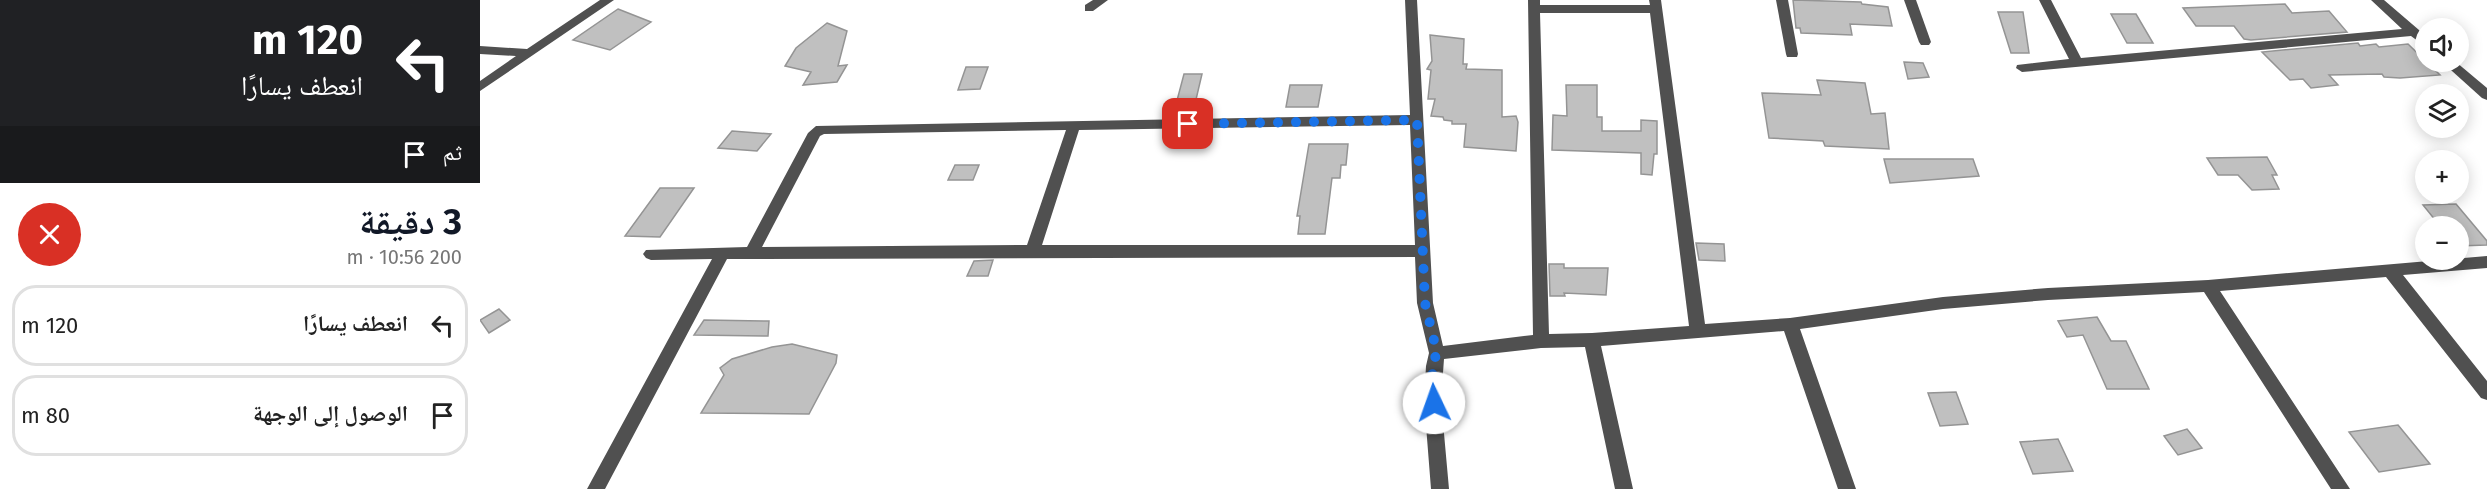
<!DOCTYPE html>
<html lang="ar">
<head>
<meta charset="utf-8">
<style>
	body { margin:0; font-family:"Fira Sans","Noto Naskh Arabic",sans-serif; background:#f6f6f6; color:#222; direction:rtl; height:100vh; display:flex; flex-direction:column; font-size:22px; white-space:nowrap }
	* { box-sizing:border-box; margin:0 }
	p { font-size:20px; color:#767676 }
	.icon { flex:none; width:33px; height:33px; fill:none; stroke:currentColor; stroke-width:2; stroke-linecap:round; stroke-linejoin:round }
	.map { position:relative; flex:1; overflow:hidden; direction:ltr }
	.side { display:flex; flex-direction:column; background:#fff; width:480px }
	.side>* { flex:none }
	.hud { background:#202124; color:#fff; overflow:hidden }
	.fabs { position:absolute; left:1935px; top:18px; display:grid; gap:12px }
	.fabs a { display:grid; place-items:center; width:54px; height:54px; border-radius:50%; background:#fff; box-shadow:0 3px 15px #0003; font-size:30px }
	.pin { position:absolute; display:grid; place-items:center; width:51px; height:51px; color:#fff; margin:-26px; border-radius:12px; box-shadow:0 3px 9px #0006 }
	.me { position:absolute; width:66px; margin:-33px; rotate:357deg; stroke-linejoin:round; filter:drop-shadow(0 0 4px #0008) }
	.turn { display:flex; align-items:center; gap:21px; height:126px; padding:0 18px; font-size:27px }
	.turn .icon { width:78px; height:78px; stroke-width:2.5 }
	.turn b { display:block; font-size:42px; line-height:51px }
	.then { display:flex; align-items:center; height:57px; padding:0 18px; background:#0003; gap:12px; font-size:22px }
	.round { display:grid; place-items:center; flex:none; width:63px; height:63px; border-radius:32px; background:#f6f6f6 }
	.summary { display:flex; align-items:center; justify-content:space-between; height:102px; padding:0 18px }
	h1 { font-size:36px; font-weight:700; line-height:45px; color:#111827 }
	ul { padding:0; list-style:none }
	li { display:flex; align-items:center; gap:18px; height:81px; margin:0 12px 9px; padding:0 6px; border:3px solid #e0e0e0; border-radius:24px }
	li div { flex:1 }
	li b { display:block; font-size:22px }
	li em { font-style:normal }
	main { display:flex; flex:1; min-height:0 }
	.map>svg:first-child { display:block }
	.building { fill:#c0c0c0; stroke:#949494; stroke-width:1.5 }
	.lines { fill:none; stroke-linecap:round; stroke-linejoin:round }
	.minor { fill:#505050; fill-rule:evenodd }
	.route { stroke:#1a73e8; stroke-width:10; stroke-dasharray:0 18 }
</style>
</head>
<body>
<main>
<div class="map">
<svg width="2007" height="489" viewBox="0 0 2007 489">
	<rect width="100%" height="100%" fill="#fff"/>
	<g class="building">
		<path d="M1313,0l68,2 1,2 26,3 4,19 -42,-2 2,11 -51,-2 -1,-5h-4z"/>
		<path d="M1805,4l7,9 37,-2 18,21 -96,8 -7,-1 -10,-13h-38l-13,-18z"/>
		<path d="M138,9l33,13 -41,28 -37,-10z"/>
		<path d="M1518,12h25l6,41h-18z"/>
		<path d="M1631,14h25l17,29h-26z"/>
		<path d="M347,23l20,8 -9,35 9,-1 -10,17 -34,3 8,-13 -26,-6 11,-18z"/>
		<path d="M950,35l34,4 -1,25h4l-1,5 36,1v47l14,-1 2,6 -2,29 -52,-4 2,-23h-14v-3l-8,-1 -1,-3 -12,-1 4,-17h-7l3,-29 -4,-1 5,-8z"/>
		<path d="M1878,43l2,3 16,-2 3,3 29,-3 32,31 -40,3 -16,-1 -2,-3 -53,1 9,10 -27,3 -8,-9 -13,1 -28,-28z"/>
		<path d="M1424,62l19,1 6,14 -21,2z"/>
		<path d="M486,67h22l-8,22 -22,1z"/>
		<path d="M704,74h18l-8,34h-19z"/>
		<path d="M1337,80l48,3 6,31 14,-1 4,36 -64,-3 -2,-5 -54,-3 -7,-45 59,2z"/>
		<path d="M810,85h32l-4,22h-32z"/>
		<path d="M1086,85h31v32h5v14h39v-11l16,1v33h-3l-2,21 -11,-1v-21l-89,-3 1,-35 14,1z"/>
		<path d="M252,131l39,3 -14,17 -39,-3z"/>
		<path d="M829,144h39l-2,21h-5l-1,13h-8l-7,56h-27l2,-18h-3z"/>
		<path d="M1787,157l10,18h-5l7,14 -27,1 -14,-15h-20l-11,-17z"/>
		<path d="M1404,159h89l6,17 -89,7z"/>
		<path d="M475,165h24l-6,15h-25z"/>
		<path d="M180,188h34l-34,49 -35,-1z"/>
		<path d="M1976,204l31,37v4l-29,1v-20h-18l-17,-21z"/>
		<path d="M1216,243l28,1 1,17 -26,-1z"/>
		<path d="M513,260l-5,16h-21l7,-15z"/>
		<path d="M1069,264h15v4h44l-2,27 -42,-2 1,3h-15z"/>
		<path d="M19,309l11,11 -21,13 -9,-13z"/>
		<path d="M1617,317l14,24h15l23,48h-42l-24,-54 -16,2 -9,-16z"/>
		<path d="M224,320l65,1 -1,15 -74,-1z"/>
		<path d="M312,344l45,11 -1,8 -27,51 -108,-1 23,-38 -4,-7 12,-9 40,-12z"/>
		<path d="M1476,392l12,32 -28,2 -12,-33z"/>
		<path d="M1918,425l32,39 -51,8 -30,-40z"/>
		<path d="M1707,429l15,19 -24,7 -14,-19z"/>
		<path d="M1578,439l15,32 -40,3 -13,-32z"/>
	</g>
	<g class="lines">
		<g class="minor">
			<path d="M120,0h14l-134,91v-10l36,-25 -36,-2v-8l47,3z"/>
			<path d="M613,0h15l-15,11h-8v-6z"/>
			<path d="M925,0h12l16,303 10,43 90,-11 -5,-335h12v5h110l-1,-5h12l44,324 85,-6 153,-21 105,-9 160,-8 279,-24v12l-84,7 84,106v19l-6,-2 -95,-121 -166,14 130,198h-19l-127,-197 -156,8 -105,9 -143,20 56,160h-18l-54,-158 -183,15 32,143h-18l-30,-142 -44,1 -97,11 -3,41 8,89h-18l-7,-89 2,-34 3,-13 -12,-50 -2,-46 -688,2 -122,230h-18l125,-230 -61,1 -5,-2 -3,-4 3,-4 101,-3 61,-114 8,-7 594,-11zM1060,13h110l39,313 -97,7 -43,1zM930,125l5,120h-373l37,-115zM586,130l-39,115 -265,2 58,-111 4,-2z"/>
			<path d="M1296,0h12l10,54 -1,3h-10l-1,-3z"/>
			<path d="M1424,0h12l15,42 -2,3h-8l-2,-3z"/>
			<path d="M1559,0h12l30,58 321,-29 -31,-29h13l42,36v11l-15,-11 -389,36 -6,-4 1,-3 52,-6z"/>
			<path d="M1962,62h14l31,26v12l-5,-2z"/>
		</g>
	</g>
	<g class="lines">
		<path class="route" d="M708,124l229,-4 8,183 12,50 -5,12 2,38"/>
	</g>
</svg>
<div class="fabs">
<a><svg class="icon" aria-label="sound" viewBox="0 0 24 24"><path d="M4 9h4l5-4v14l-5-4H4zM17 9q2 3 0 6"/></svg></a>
<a><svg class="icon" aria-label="layers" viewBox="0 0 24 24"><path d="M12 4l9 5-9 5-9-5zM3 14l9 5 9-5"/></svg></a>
<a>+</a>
<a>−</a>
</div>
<div class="pin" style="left:708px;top:124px;background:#d93025"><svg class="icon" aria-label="arrive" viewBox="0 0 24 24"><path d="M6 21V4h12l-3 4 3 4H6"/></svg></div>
<svg class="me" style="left:954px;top:403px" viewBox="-20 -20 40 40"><circle r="19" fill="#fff"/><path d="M0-13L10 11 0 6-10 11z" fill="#1a73e8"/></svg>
</div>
<section class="side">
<div class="hud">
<div class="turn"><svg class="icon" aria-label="left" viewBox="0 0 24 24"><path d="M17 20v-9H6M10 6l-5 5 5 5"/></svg><div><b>120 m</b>انعطف يسارًا</div></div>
<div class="then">ثم<svg class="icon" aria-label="arrive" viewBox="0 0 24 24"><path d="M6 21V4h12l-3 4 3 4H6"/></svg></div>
</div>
<div class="summary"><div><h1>3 دقيقة</h1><p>200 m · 10:56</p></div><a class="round" style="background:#d93025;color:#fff"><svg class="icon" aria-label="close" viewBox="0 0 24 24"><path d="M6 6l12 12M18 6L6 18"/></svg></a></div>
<ul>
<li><svg class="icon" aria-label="left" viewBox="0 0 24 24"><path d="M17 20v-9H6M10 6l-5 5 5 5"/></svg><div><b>انعطف يسارًا</b></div><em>120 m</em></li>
<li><svg class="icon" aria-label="arrive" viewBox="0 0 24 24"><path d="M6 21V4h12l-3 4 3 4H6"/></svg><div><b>الوصول إلى الوجهة</b></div><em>80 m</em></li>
</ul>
</section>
</main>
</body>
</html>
